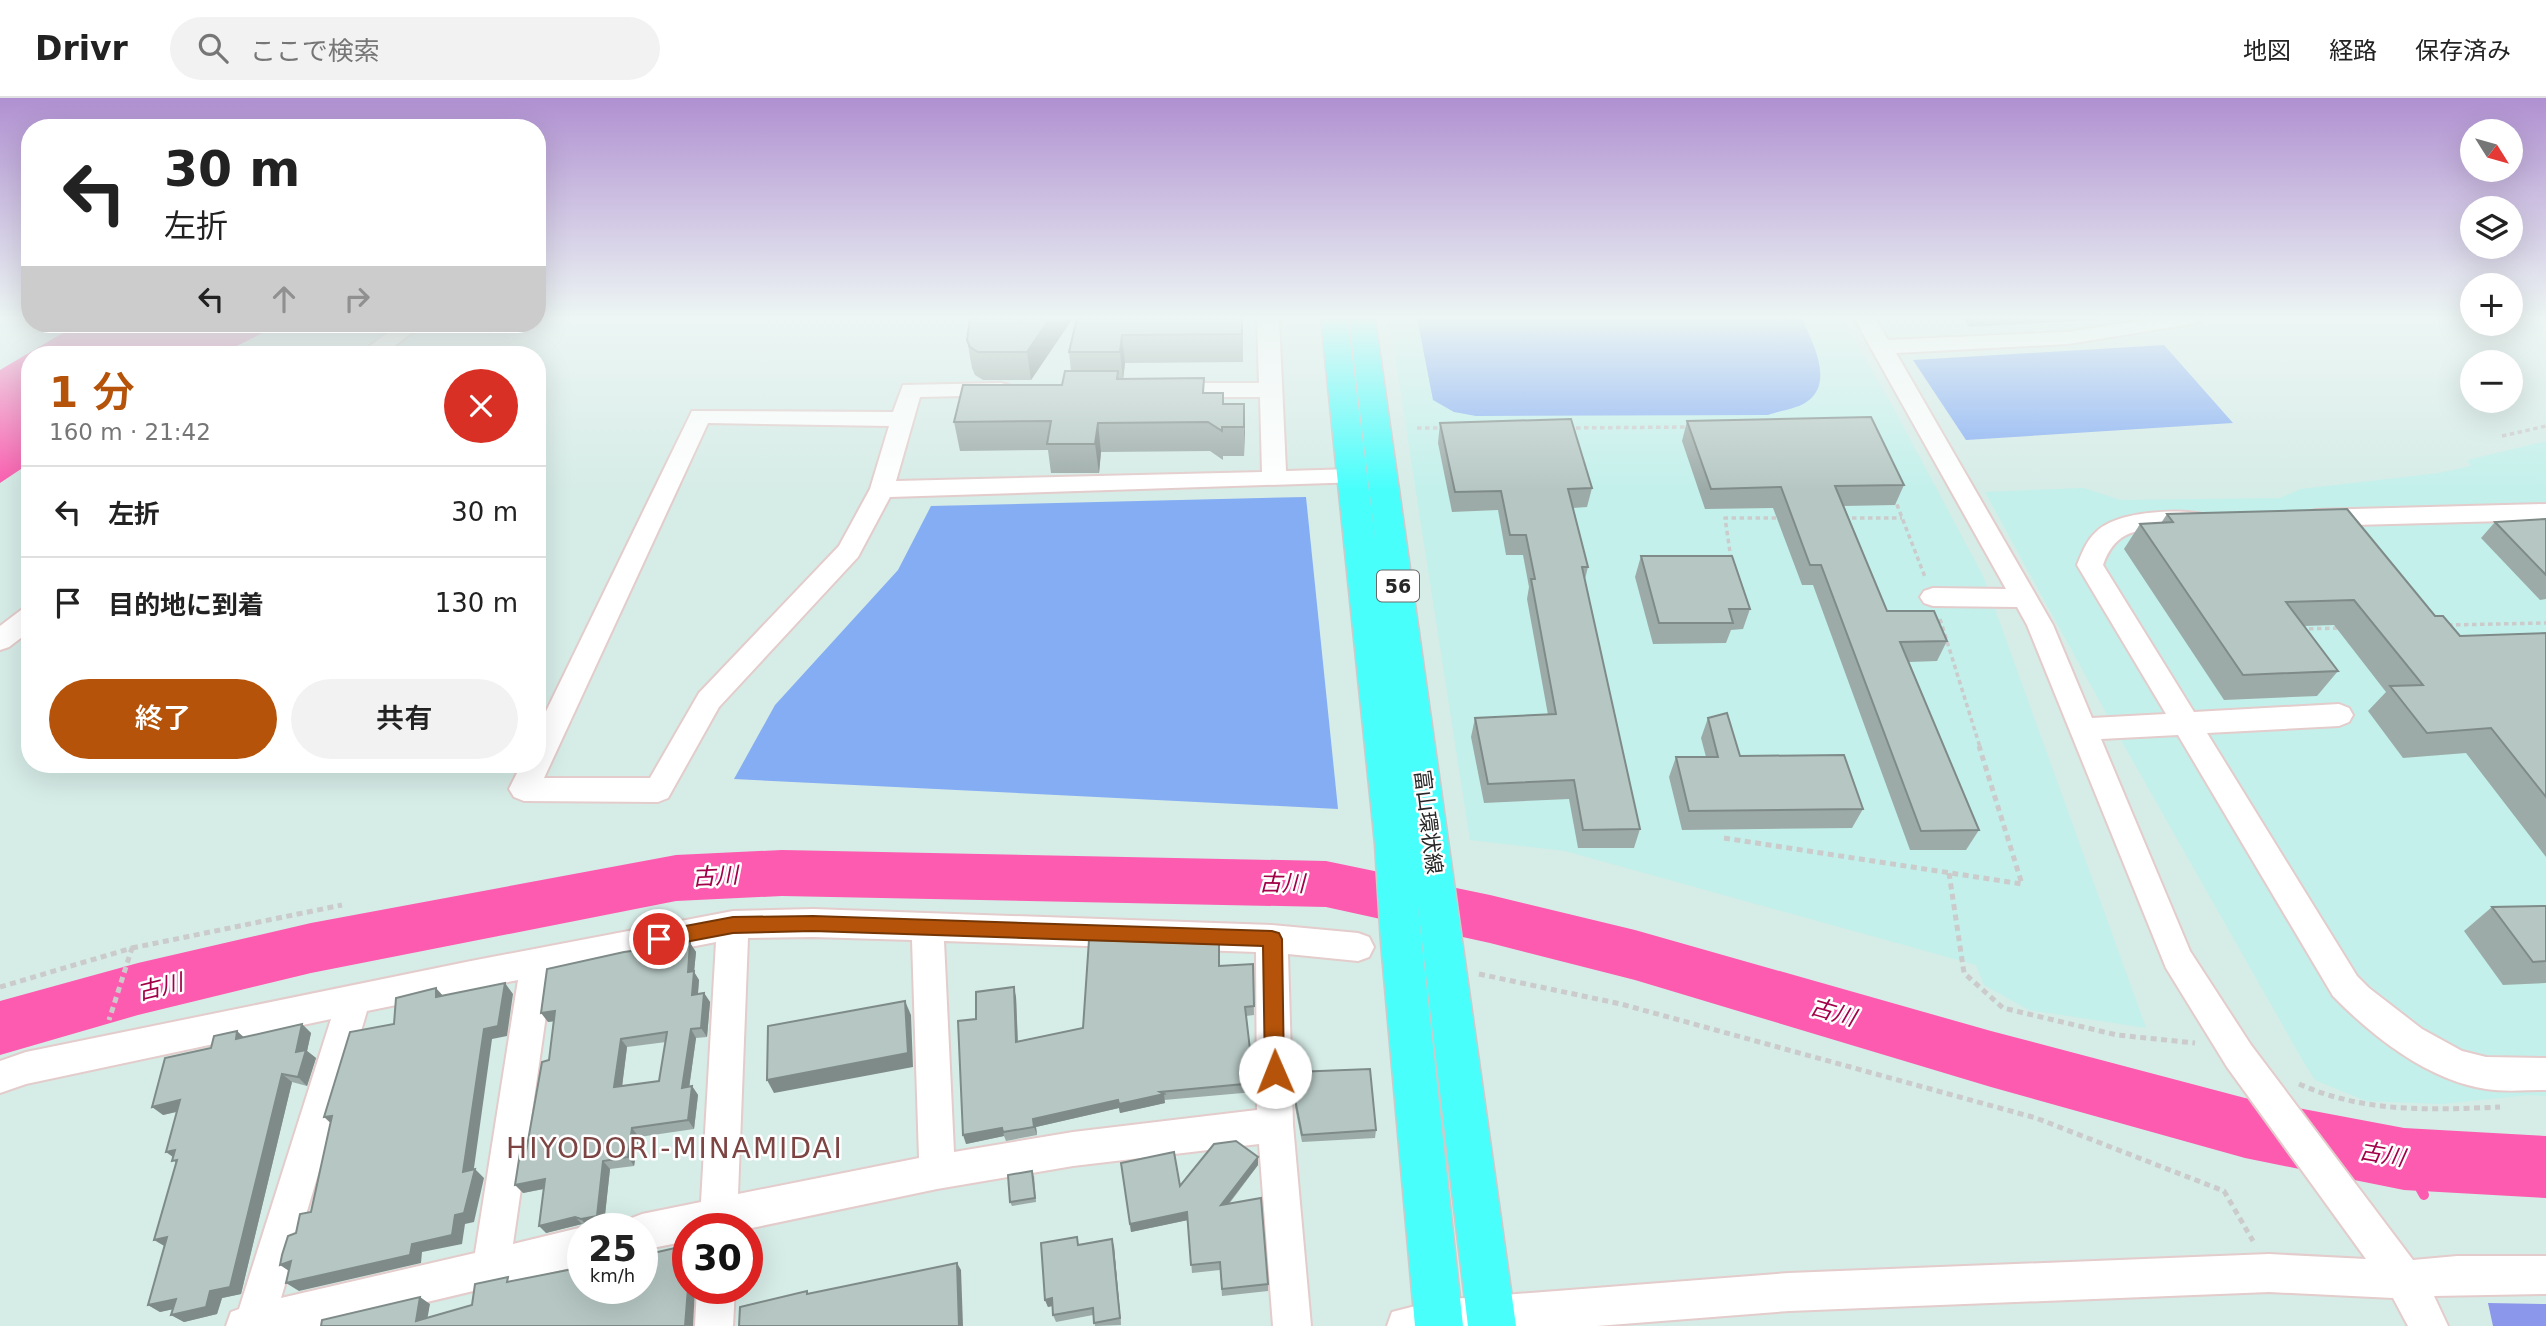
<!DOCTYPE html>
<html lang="ja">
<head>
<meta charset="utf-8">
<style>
	body { margin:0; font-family:"DejaVu Sans","Noto Sans JP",sans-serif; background:#f2f2f2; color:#222; height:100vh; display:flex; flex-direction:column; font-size:26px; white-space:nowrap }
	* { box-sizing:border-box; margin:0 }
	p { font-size:23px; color:#767676 }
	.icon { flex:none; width:38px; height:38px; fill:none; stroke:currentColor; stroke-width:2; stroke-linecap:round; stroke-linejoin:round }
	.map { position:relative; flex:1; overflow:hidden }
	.details { position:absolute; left:21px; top:248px; width:525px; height:427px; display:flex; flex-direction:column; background:#fff; border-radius:28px; box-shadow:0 7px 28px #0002 }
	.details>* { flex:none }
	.banner { position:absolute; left:21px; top:21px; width:525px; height:214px; border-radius:28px; box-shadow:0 7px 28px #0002; background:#fff; color:#222; overflow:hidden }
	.needle { width:46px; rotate:127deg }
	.fabs { position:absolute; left:2460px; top:21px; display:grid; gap:14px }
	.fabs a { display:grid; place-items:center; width:63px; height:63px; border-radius:50%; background:#fff; box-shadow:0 7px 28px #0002; font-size:35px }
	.speed { position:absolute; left:567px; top:1115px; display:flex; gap:14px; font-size:35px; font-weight:700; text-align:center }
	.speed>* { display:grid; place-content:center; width:91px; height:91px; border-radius:50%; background:#fff; box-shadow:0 7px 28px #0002; line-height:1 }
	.speed small { font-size:18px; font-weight:400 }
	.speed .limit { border:10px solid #d22; background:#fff; color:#111 }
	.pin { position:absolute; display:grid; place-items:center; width:60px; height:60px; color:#fff; margin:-30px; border:4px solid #fff; border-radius:50%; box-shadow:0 2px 7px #0007 }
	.me { position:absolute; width:77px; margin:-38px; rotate:359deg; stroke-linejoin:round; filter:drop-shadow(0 0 5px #0008) }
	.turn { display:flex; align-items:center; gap:24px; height:147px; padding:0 28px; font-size:32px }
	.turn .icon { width:91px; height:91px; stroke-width:2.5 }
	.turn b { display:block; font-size:49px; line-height:60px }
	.lanes { display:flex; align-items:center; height:66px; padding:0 28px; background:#0003; justify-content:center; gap:35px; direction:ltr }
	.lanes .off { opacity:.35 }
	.round { display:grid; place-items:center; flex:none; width:74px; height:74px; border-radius:37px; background:#f2f2f2 }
	.summary { display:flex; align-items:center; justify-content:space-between; height:119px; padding:0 28px }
	h1 { font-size:42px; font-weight:600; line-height:52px; color:#b45309 }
	.primary-button { display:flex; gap:14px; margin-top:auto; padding:14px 28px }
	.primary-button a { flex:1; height:80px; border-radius:42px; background:#b45309; color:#fff; font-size:28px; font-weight:600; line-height:80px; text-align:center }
	.primary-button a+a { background:#f2f2f2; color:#222 }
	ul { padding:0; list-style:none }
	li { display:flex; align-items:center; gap:21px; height:91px; padding:0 28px; border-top:2px solid #e0e0e0 }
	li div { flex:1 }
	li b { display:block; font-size:26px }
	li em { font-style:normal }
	header { display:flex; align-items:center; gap:42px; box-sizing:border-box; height:98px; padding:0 35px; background:#fff; border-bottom:2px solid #e0e0e0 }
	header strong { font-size:33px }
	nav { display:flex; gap:38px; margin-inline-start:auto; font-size:24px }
	.search { width:490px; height:63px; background:#f2f2f2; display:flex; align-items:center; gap:18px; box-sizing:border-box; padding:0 24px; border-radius:38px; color:#767676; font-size:26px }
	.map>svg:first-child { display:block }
	.education { fill:#c3f0eb }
	.green { fill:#8b97ea }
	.pitch { fill:#85adf3 }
	.water { fill:#fc5baf }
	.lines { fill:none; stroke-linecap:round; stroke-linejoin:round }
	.stream { stroke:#fc5baf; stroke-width:10 }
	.river { fill:#fc5baf; fill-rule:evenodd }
	.minor-casing { stroke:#e3cccb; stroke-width:4 }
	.major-casing { stroke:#cbcbcb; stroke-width:3 }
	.path-far1 { stroke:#cbcbcb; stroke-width:3.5; stroke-dasharray:4.5 3.5; stroke-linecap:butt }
	.path { stroke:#cbcbcb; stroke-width:5; stroke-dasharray:6 4.5; stroke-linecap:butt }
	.minor { fill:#fff; fill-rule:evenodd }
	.major { fill:#48fffc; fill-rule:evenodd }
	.wall { fill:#9daba8; fill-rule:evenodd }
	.shaded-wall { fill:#7f8b88 }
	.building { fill:#b6c7c3; stroke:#7f8b88; stroke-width:2; fill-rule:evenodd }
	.route { fill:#b45309; stroke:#753606; stroke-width:2 }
	.labels { text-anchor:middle; stroke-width:5; stroke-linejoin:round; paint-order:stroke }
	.shield { fill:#fff; stroke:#686868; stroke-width:2 }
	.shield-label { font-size:19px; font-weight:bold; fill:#272727 }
	.street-label { font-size:21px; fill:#272727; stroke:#fff }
	.water-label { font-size:23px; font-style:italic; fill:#a20048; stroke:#fff }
	.near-neighbourhood-label { font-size:28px; letter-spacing:2px; fill:#7c4543; stroke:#fff }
</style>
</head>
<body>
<header>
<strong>Drivr</strong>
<div class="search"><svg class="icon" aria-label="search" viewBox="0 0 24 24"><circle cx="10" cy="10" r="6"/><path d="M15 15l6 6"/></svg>ここで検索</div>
<nav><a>地図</a><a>経路</a><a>保存済み</a></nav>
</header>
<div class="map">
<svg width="2546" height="1228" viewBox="0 0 2546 1228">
	<rect width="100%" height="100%" fill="#d6ece7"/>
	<g class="education">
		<path d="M1389,220h453l51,89 90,169 163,452 -117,-18 -45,-25 -8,-20 -411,-114 -95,-11z"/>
		<path d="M2546,343v655l-17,-1 -87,9 -76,-3 -51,-21 -12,-19 -186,-328 -132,-241 99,-4 36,12 160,-2 21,-9 138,-16 32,-7 -4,-6z"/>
	</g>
	<path class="green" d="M2488,1205l58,1v22h-53z"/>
	<g class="pitch">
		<path d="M1417,220h385c10,24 34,66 3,85 -10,6 -26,8 -37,12l-292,1 -22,-4 -21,-12z"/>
		<path d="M2164,247l69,78 -267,17 -53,-80z"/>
		<path d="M1306,399l32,312 -604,-30 41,-74 123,-135 33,-64z"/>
	</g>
	<path class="water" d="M85,226h195l-61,31h-189v108l-30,20v-113l61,-36z"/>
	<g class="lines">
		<path class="stream" d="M2404,1061l20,36"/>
		<path class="river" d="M782,752l544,11 164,34 145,35 356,101 254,67 159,30 142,8v62l-142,-8 -159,-32 -254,-71 -356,-107 -145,-37 -164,-36 -544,-11 -106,5 -365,72 -173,42 -138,40v-54l138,-38 173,-40 365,-68z"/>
		<g class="minor-casing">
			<g id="minor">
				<path d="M1257,220h22l7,153 67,-2 8,3 4,5 -4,5 -471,15 -32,60 -139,150 -51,91 -10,4 -134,-1 -10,-4 -5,-8 12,-24h16v-35l155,-319 201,1 10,-27 98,-2 8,2 3,5 -3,5 -89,2 -24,84 366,-9 -2,-75h-93l-8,-2 -3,-5 3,-5 8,-2h92zM708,325l181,3 -19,63 -31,57 -140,147 -49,85h-106z"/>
				<path d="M1854,220h21l13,22 180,-8 85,-14h48l-3,4 -7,2 -123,20 -172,9 157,272 39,93 74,-4 -89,-149c5,-12 9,-24 19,-33 21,-21 83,-24 111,-17l3,6 -3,6c-41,11 -85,-16 -104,38l91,147 145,-8 10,4 4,7 -4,7 -10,4 -132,7 150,243 12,12 53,41 40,22 24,6 60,1v32c-20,0 -41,2 -60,-1 -58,-9 -113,-52 -153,-93l-155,-261 -77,4 89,212 61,94 162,215 44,-4h89v38l-112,2 14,30h-40l-15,-28 -124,-6 -480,19 -192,15h-210l5,-14 47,-12 350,-27 480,-19 97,5 -139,-192 -61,-99 -139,-343 -10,-18 -84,-1 -9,-3 -4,-6 4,-6 9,-3 73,1z"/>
				<path d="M399,226h24l-40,31h-25z"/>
				<path d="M2546,406v16l-230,6 -9,-2 -3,-6 3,-6 9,-2z"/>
				<path d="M30,510v23l-21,16 -9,3v-24l21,-16z"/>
				<path d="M813,811l459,16 86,8 11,4 5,10 -5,10 -11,4 -70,-7 5,171 18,201h-38l-14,-182 -186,22 -136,23 -190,40 -59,-1v13l-46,9v-22h-17l4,-9 13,-5 59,-12 15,-260 -164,32 -39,270 70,-17 3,1h-3v37l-257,61h-100l5,-14 8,-3 92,-290 -305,65 -26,9v-32l26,-9 445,-91 262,-50zM813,839l99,3 7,218 -181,36 10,-256zM944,843l312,11 1,158 -184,22 -119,20zM518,882l-43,273 -194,45 86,-287z"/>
				<path d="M697,1190h38l-2,38h-38z"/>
			</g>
		</g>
		<g class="major-casing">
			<path id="major" d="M1321,220h26l29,228 -27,-228h26l141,1008h-48l-51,-427 46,427h-48l-34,-383 -6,-99z"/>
		</g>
		<g class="path-far1">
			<path d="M1417,330h27"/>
			<path d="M1568,330l121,-1"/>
			<path d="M2502,338l44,-10"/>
			<path d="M1894,399l31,80"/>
			<path d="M1844,420h58"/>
			<path d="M1731,461l-6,-41h58"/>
			<path d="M1940,521l40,128"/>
			<path d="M2448,527l98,-2"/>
			<path d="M2301,531l40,-1"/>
		</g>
		<g class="path">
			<path d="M1724,740l298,46 -43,-138"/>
			<path d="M1949,775l15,100 39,35 114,27 78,8"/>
			<path d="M132,850l210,-43"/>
			<path d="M1479,876l142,30 415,114 188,73 29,50"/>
			<path d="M0,889l132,-39 -23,72"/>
			<path d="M2299,986c65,29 131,26 201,23"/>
		</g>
		<use href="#minor" class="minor"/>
		<use href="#major" class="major"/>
	</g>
	<g class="wall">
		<path d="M970,220h103l-42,62h-48l-8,-5 -3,-7 -5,-28z"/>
		<path d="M1077,220h166v44l-118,1 -2,16 81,14h19v11h21v52h-21v4l-13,-9 -109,1 -2,21h-48l-3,-23 -88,1 -6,-29 108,-37 9,-14 -2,-19z"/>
		<path d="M1963,220h135l-1,2 -128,7z"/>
		<path d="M1687,323l217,64 -9,20 -51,1 43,105 60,30 -10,20 -28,1 70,168 -13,20h-56l-97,-265h-11l-29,-77 -68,1 -23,-68z"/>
		<path d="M1440,325l152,65 -5,19 -14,1 15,59 -3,12 55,250 -6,19h-56l-9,-49 -85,4 -13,-66 4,-19 73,-3 -21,-116 2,-12 -6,-32h-17l-8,-45 -46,2 -14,-69z"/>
		<path d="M2167,416l268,102 25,20 86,-3v224l-80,-104 -63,5 -35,-47 18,-19 -52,-67 -30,1 34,45 -21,25 -93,4 -100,-151 16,-25 21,-1z"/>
		<path d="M2546,421v80l-6,1 -59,-62 14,-16z"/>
		<path d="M1641,458l109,53 -7,20 -12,1 -5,13 -73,1 -18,-67z"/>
		<path d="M1708,620l32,38 123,53 -11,19 -170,2 -13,-53 7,-20h30l-5,-19z"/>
		<path d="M2546,808v77l-43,2 -39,-54 28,-24z"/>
		<path d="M690,845l6,9 -2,20 5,8 -1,14 6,-1 6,9 -3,35 -11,1 -7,49 3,-1 6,9 -4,34 -55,8 -5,29 -24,3 -6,55 -16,3 -6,-3 -36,9 -2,-44 -21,4 3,-41 23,-92 5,-39 -6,1zM666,944l-7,39 -37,5 5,-39z"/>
		<path d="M1253,866l1,51 -8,1 8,76 -90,8 1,3 -45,10 -1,-5 -83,19 1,8 -31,6 -2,-5 -38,8 10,-125 40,-22 2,44 65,-13 137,-62z"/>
		<path d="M302,926l9,9 -4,18 9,7 -9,28 -15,-4 -51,212 -19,4 -5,16 -33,8 -13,-7 2,-6 -13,3 -12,-7 17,-59 11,-82 -3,-7 4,-45 -14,3 48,-67 33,-11z"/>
		<path d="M1295,974l81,58 -1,8 -73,4 -7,-35z"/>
		<path d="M1258,1067l-29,39 39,80v7l-46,5 -2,-26 -28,3 -4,-53 -57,12 -1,-8 50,-38z"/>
		<path d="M1034,1077l2,27 -24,4 -2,-4z"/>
		<path d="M1114,1148l7,79 -26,1 -2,-11 -37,7 -3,-7v-9l-5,1 -3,-7z"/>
	</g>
	<g class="shaded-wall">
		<path d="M1050,220h23l-42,62 -4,-28z"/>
		<path d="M1122,237l3,28 -2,17 -3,-28z"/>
		<path d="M1244,306l1,28 -1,24z"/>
		<path d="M1098,325l3,29 -2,21 -4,-29z"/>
		<path d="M690,845l6,9 -2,20 5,8 -2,24 -5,-9 -4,-23z"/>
		<path d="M505,885l8,11 -6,42 -15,3 -19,136 2,-6 9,9 -10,44 -9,2 -3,20 -40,8 -1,11 -122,28 -13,-8 126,-39 51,-72 21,-143z"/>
		<path d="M1014,889l2,10 2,54 -2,-9z"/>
		<path d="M436,890l9,10 -9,-1z"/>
		<path d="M704,895l6,9 -3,35 -6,-9z"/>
		<path d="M905,903l6,14 2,52 -139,26 -7,-13z"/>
		<path d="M555,913l7,9 -14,2 -7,-9z"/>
		<path d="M302,926l9,9 -4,18 9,7 -9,28 -9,-9 -2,-25z"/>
		<path d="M691,931l5,9 -8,58 -6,-8z"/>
		<path d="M237,933l10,9 -11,-1z"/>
		<path d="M621,941l6,8 -6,48 -7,-8z"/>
		<path d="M282,976l10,8 -51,212 -19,4 -5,16 -33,8 -13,-7 39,-24z"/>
		<path d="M692,988l6,9 -4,34 -6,-9z"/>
		<path d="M1164,996l1,9 -45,10 -1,-5 -83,19 1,8 -3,-8 -1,-8 85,-19z"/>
		<path d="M180,1002l11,8 -28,7 -11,-8z"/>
		<path d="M332,1018l3,11 -11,-10z"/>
		<path d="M632,1030l7,9 -5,29 -6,-9z"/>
		<path d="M1002,1030l2,8 -38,8 -3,-9z"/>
		<path d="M175,1052l2,10 -11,-8z"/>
		<path d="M1258,1059v8l-37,48v-8z"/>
		<path d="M603,1063l7,8 -6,55 -16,3 -7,-8z"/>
		<path d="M545,1081l8,8 -30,6 -8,-8z"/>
		<path d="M1187,1114l1,8 -57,12 -1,-8z"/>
		<path d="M575,1119l7,7 -36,9 -7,-7z"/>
		<path d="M167,1139l-1,10 -12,-7z"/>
		<path d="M1112,1141l2,7 7,79 -1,-7z"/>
		<path d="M649,1145l7,7v11l-7,-7z"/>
		<path d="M291,1163l1,12 -12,-8z"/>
		<path d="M957,1165l4,7 2,56h-4z"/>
		<path d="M688,1190h7l-2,38h-8z"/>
		<path d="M420,1199l10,7 -4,22 -10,-5z"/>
		<path d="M1052,1200l3,7 -7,2 -3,-7z"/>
		<path d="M176,1201l12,7 -28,6 -12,-7z"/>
	</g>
	<g class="building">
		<path d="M970,220h80l-23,34h-49l-8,-5 -3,-7z"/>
		<path d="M1077,220h165v16l-120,1 -2,17h-51z"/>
		<path d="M1065,273h53l-1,8 87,-1 -1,15h20v11h21v23h-22v4l-14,-9 -110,1 -3,21h-48l4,-23 -97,1 9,-37h99z"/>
		<path d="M1871,319l33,68 -69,1 52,125h47l13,30 -47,1 79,188 -58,1 -100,-266h-11l-29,-78 -70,2 -24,-68z"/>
		<path d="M1571,321l21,69 -24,1 20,78h-6l58,262 -57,1 -9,-50 -86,4 -13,-66 81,-4 -25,-135h4l-9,-44h-16l-9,-44 -46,1 -15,-69z"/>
		<path d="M2347,411l88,107h8l17,20 86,-3v164l-55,-69 -64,5 -37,-47 33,-1 -69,-85 -68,2 52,69 -95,4 -103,-151 33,-2 -6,-8z"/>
		<path d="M2546,421v56l-51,-53z"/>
		<path d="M1641,458h91l18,53h-21l4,14h-74z"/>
		<path d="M1727,615l13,43 104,-1 19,54 -174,2 -13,-54h42l-10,-39z"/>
		<path d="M2546,808v55l-13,1 -41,-55z"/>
		<path d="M1089,842l130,4v22l34,-2 1,42 -9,1 9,76 -94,9 4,2 -45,10 -1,-4 -85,19 1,8 -31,5 -1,-4 -39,7 -5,-114 18,-2v-27l38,-5 2,55 67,-14z"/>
		<path d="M690,845l-2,29 6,-1 -2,24 12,-2 -3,35 -10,1 -9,59 10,-2 -4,34 -56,8 -4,29 -25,4 -6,55 -16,3 -6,-2 -36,9 6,-47 -30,6 5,-32 6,-1 16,-90 7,-2 6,-49 -14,2 6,-44 77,-17zM667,934l-8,49 -45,6 7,-48z"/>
		<path d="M505,885l-7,43 -14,3 -21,143 12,-3 -11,44 -9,2 -3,20 -40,9 -2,11 -124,28 5,-22 -11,4 2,-10 6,-19 8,-3 4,-19 11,-2 21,-96 -8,1 26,-85 44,-8 2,-26 40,-10v9z"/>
		<path d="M905,903l3,52 -141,27 1,-54z"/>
		<path d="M302,926l-6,28 10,-2 -8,27 -16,-3 -52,213 -20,4 -4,16 -35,8 5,-16 -28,6 19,-68 -13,3 23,-80 -5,1 3,-11 -9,2 14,-52 -28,7 13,-49 46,-10 3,-12 23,-5 -1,8z"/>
		<path d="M1370,971l6,61 -74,5 -7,-36v-27z"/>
		<path d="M1236,1043l22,16 -37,48 40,-7 7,86 -46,5 -2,-27 -29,3 -4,-53 -57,12 -9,-61 53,-11 6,34 34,-42z"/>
		<path d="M1032,1073l3,27 -25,4 -2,-27z"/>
		<path d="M1077,1139l1,8 34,-6 8,79 -26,5 -1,-15 -40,7 -1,-17 -7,2 -4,-57z"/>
		<path d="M649,1145v11l39,-9v43l-3,38h-364l1,-6 98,-23 -4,24 56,-16 3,-21 33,-7 -1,5 76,-15v21h59v-44z"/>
		<path d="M957,1165l2,63h-220l1,-19 67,-16v3z"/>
	</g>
	<linearGradient id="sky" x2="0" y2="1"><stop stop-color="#b090d1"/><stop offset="0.56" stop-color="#edf6f4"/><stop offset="1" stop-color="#edf6f4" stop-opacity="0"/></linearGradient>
	<rect width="2546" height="392" fill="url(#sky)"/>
	<path class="route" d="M813,818l459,15 7,2 3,6 2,133 -3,6 -6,3 -7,-3 -3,-6 -2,-126 -450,-15 -80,2 -74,14 -6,-2 -3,-6 3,-5 6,-3 74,-14z"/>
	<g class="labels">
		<rect class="shield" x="1377" y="472.5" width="42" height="31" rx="5"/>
		<g class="shield-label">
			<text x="1398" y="495">56</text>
		</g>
		<g class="street-label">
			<text transform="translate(1428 724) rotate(83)" y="7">富山環状線</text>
		</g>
		<g class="water-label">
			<text transform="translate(715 778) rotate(-3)" y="8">古川</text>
			<text transform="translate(1282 785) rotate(1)" y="8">古川</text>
			<text transform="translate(160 889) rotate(-14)" y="8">古川</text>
			<text transform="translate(1833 914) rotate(16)" y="8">古川</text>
			<text transform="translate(2382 1056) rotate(10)" y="8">古川</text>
		</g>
		<g class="near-neighbourhood-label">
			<text x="675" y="1060">HIYODORI-MINAMIDAI</text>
		</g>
	</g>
</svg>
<div class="fabs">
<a><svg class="needle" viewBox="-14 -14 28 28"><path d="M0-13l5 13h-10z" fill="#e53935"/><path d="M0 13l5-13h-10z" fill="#767676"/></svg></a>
<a><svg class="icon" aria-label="layers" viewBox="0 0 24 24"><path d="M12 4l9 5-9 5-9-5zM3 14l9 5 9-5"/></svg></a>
<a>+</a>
<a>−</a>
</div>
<div class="speed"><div>25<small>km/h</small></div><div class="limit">30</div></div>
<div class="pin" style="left:659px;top:841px;background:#d93025"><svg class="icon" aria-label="arrive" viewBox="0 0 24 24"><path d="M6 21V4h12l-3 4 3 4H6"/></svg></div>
<svg class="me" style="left:1275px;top:974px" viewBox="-20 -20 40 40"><circle r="19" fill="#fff"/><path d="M0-13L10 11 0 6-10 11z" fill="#b45309"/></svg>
<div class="banner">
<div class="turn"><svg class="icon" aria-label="left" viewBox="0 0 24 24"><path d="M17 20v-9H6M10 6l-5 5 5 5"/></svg><div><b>30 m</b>左折</div></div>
<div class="lanes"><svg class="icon" aria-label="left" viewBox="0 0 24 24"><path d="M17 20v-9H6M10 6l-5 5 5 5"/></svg><svg class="icon off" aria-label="ahead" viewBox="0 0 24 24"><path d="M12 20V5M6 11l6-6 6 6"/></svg><svg class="icon off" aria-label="right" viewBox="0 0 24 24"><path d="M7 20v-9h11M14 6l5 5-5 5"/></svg></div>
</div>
<section class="details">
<div class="summary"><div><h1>1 分</h1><p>160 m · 21:42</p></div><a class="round" style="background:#d93025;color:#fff"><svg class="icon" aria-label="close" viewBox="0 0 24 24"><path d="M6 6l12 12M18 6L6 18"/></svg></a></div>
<ul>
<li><svg class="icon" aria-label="left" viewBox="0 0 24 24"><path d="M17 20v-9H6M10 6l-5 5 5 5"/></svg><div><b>左折</b></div><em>30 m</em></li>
<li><svg class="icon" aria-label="arrive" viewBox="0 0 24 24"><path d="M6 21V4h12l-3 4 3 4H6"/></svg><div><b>目的地に到着</b></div><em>130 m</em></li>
</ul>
<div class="primary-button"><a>終了</a><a>共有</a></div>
</section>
</div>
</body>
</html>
